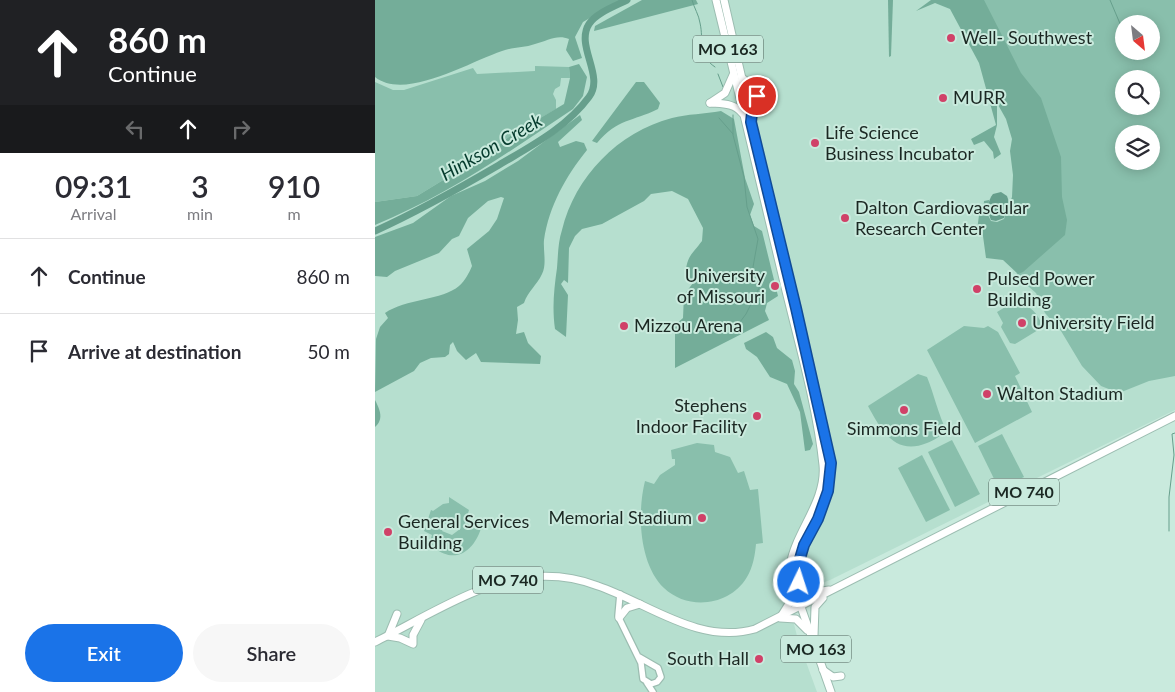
<!DOCTYPE html>
<html lang="en">
<head>
<meta charset="utf-8">
<style>
	body { margin:0; font-family:Lato,sans-serif; background:#f7f7f7; color:#2b2b33; height:100vh; display:flex; flex-direction:column; font-size:19px; white-space:nowrap }
	* { box-sizing:border-box; margin:0 }
	p { font-size:16px; color:#7c7c81 }
	.icon { flex:none; width:28px; height:28px; fill:none; stroke:currentColor; stroke-width:2; stroke-linecap:round; stroke-linejoin:round }
	.map { position:relative; flex:1; overflow:hidden }
	.side { display:flex; flex-direction:column; background:#fff; width:375px }
	.side>* { flex:none }
	.top-card { background:#202124; color:#fff; overflow:hidden }
	.needle { width:32px; rotate:152deg }
	.controls { position:absolute; left:740px; top:15px; display:grid; gap:10px }
	.controls a { display:grid; place-items:center; width:45px; height:45px; border-radius:50%; background:#fff; box-shadow:0 2px 12px #0003; font-size:25px }
	.pin { position:absolute; display:grid; place-items:center; width:42px; height:42px; color:#fff; margin:-21px; border:2px solid #fff; border-radius:50%; box-shadow:0 1px 5px #0007 }
	.me { position:absolute; width:55px; margin:-28px; rotate:4deg; stroke-linejoin:round; filter:drop-shadow(0 0 4px #0008) }
	.turn { display:flex; align-items:center; gap:18px; height:105px; padding:0 25px; font-size:22px }
	.turn .icon { width:65px; height:65px; stroke-width:2.5 }
	.turn b { display:block; font-size:35px; line-height:42px }
	.lanes { display:flex; align-items:center; height:48px; padding:0 25px; background:#0003; justify-content:center; gap:25px; direction:ltr }
	.lanes .off { opacity:.35 }
	.eta { display:flex; justify-content:space-evenly; align-items:center; height:85px; text-align:center }
	.eta b { font-size:30px; font-weight:600; line-height:35px }
	.action { display:flex; gap:10px; margin-top:auto; padding:10px 25px }
	.action a { flex:1; height:58px; border-radius:30px; background:#1a73e8; color:#fff; font-size:20px; font-weight:600; line-height:58px; text-align:center }
	.action a+a { background:#f7f7f7; color:#2b2b33 }
	ul { padding:0; list-style:none }
	li { display:flex; align-items:center; gap:15px; height:75px; padding:0 25px; border-top:1px solid #e1e1e2 }
	li div { flex:1 }
	li b { display:block; font-size:19px }
	li em { font-style:normal }
	main { display:flex; flex:1; min-height:0 }
	.map>svg:first-child { display:block }
	.built { fill:#b6dfcf; fill-rule:evenodd }
	.green { fill:#89bfac; fill-rule:evenodd }
	.forest { fill:#74ad99 }
	.water { fill:#669f8c }
	.lines { fill:none; stroke-linecap:round; stroke-linejoin:round }
	.stream { stroke:#669f8c; stroke-width:1 }
	.river { stroke:#669f8c; stroke-width:7 }
	.tertiary-casing { stroke:#9cbdb1; stroke-width:8 }
	.primary-casing { stroke:#9cbdb1; stroke-width:9 }
	.tertiary { stroke:#fff; stroke-width:5.5 }
	.primary { stroke:#fff; stroke-width:7 }
	.route-casing { stroke:#114b97; stroke-width:12 }
	.route { stroke:#1a73e8; stroke-width:9 }
	.poi-dot { fill:#d04168; stroke:#c9eadd; stroke-width:2 }
	.labels { text-anchor:middle; stroke-width:4; stroke-linejoin:round; paint-order:stroke }
	.shield { fill:#c9eadd; stroke:#4f625b; stroke-width:1 }
	.shield-label { font-size:16px; font-weight:bold; fill:#1b2823 }
	.poi-label { font-size:18px; fill:#1b2823; stroke:#c9eadd; text-anchor:start }
	.water-label { font-size:19px; font-style:italic; fill:#053b2d; stroke:#c9eadd }
</style>
</head>
<body>
<main>
<section class="side">
<div class="top-card">
<div class="turn"><svg class="icon" aria-label="ahead" viewBox="0 0 24 24"><path d="M12 20V5M6 11l6-6 6 6"/></svg><div><b>860 m</b>Continue</div></div>
<div class="lanes"><svg class="icon off" aria-label="left" viewBox="0 0 24 24"><path d="M17 20v-9H6M10 6l-5 5 5 5"/></svg><svg class="icon" aria-label="ahead" viewBox="0 0 24 24"><path d="M12 20V5M6 11l6-6 6 6"/></svg><svg class="icon off" aria-label="right" viewBox="0 0 24 24"><path d="M7 20v-9h11M14 6l5 5-5 5"/></svg></div>
</div>
<div class="eta">
<div><b>09:31</b><p>Arrival</p></div>
<div><b>3</b><p>min</p></div>
<div><b>910</b><p>m</p></div>
</div>
<ul>
<li><svg class="icon" aria-label="ahead" viewBox="0 0 24 24"><path d="M12 20V5M6 11l6-6 6 6"/></svg><div><b>Continue</b></div><em>860 m</em></li>
<li><svg class="icon" aria-label="arrive" viewBox="0 0 24 24"><path d="M6 21V4h12l-3 4 3 4H6"/></svg><div><b>Arrive at destination</b></div><em>50 m</em></li>
</ul>
<div class="action"><a>Exit</a><a>Share</a></div>
</section>
<div class="map">
<svg width="800" height="692" viewBox="0 0 800 692">
	<rect width="100%" height="100%" fill="#c9eadd"/>
	<path class="built" d="M0,0h800v410l-345,170 -43,16 11,44 19,52h-442zM749,24h27v27h-27zM749,79h27v27h-27zM749,134h27v27h-27z"/>
	<g class="green">
		<path d="M599,0h201v376l-26,5 -30,12 -18,-7 -19,-20 -21,-35 -16,-18 -9,-20 -21,-18 44,-36zM749,24h27v27h-27zM749,79h27v27h-27zM749,134h27v27h-27z"/>
		<path d="M160,66l34,1 1,11h-9l-1,8 -5,3 -2,5 3,6v9l-46,27 -16,13 -77,47 -42,6v-120l18,8h11l69,-22 4,6 58,-3z"/>
		<path d="M637,303c18,0 25,9 31,24l-28,17 -5,-1 -9,-16 2,-4 -6,-11z"/>
		<path d="M589,326l20,2 4,-2 10,6 22,41 -5,3 17,36 -57,31 -48,-93z"/>
		<path d="M543,374l9,3c7,17 11,37 20,55 -7,3 -13,9 -20,11 -32,13 -46,-13 -59,-37z"/>
		<path d="M627,434l22,43 -25,12 -21,-43z"/>
		<path d="M577,440l28,54 -25,13 -27,-55z"/>
		<path d="M322,443l17,2 1,7 15,5 8,16 6,-2 6,19 8,-1 5,54 -7,1c-1,11 -3,23 -9,33 -17,29 -59,34 -83,11 -25,-24 -27,-75 -19,-107l9,3 6,-9 15,-10v-6h-3l-1,-9z"/>
		<path d="M547,455l28,55 -24,12 -28,-54z"/>
		<path d="M74,497l20,13 -3,10 16,5c-6,23 -24,41 -48,23v-2l-5,-2 3,-9 -8,-4 7,-21 2,1 10,-7 6,-1zM73,518l12,5v6l-8,6 -10,-4z"/>
	</g>
	<g class="forest">
		<path d="M0,0h246l-38,22 -8,15 7,21 -9,3 -7,-11 3,-11c-12,-5 -22,2 -34,5 -11,4 -23,3 -33,7 -33,11 -97,50 -127,26z"/>
		<path d="M267,0h54l2,4 -104,27 1,-5z"/>
		<path d="M513,0h5l-2,56 -2,1z"/>
		<path d="M556,0h53l37,73 20,25 20,59 1,40 5,23 -2,15 -42,37 -5,2 -15,-14 -17,-2 -3,-22 -6,-5 2,-16 4,-2 1,-12 5,-1 -1,15 3,6 6,1 7,-3 8,-22 1,-22 -3,-24 2,-12 -6,-20 -9,-16v22l-3,12 7,17 -7,5 -1,-7 -9,-11 -10,4 -3,-6 25,-14 -17,-62 -29,-54 -15,-6 -19,8z"/>
		<path d="M204,64l8,13 -4,19 -10,13c-64,43 -127,87 -198,116v-23l42,-6 77,-47 16,-13 54,-32 6,-26 -1,-11z"/>
		<path d="M261,82h8l16,21 -2,6c-26,13 -40,9 -61,34l-5,-2z"/>
		<path d="M346,111l13,8 11,59 9,26 -4,11 4,11 8,5 16,65 -11,7 -2,8 4,9 -94,48v-43l8,-7 1,-23 9,-12 -8,-5c2,-23 5,-21 17,-37l1,-13 -15,-29 -16,-8 -21,3 -7,7 -42,23 -20,5 -7,7 -6,12 -1,35 -4,-3 -3,4 7,11 -2,42 -11,-8c-3,-21 -1,-40 2,-61 1,-12 1,-26 5,-38 13,-53 56,-98 110,-112 15,-4 33,-4 49,-7z"/>
		<path d="M205,115l2,5 -24,22 2,5 16,-6 8,2 3,7c-21,26 -38,56 -43,90 -1,10 3,25 -2,34 -5,11 -14,17 -18,29l-7,4 1,13 -2,14 8,-2 4,11 13,13 -1,8 -59,-2 -5,-9 -10,7 -9,-9 -4,-9 -3,3 -1,9 -4,3 -14,1 -11,5 -6,8 -39,21 1,-53 4,-12 8,-9 -3,-5c20,-14 58,-13 74,-27 6,-5 10,-13 13,-20l-5,-17 22,-18 8,-12 7,-21 -3,-1 -13,4 -20,17 -9,18 -7,3 -13,14 -44,18 -8,6 -12,-1v-39l38,-14 38,-27 34,-15 33,-20z"/>
		<path d="M391,332l7,5 4,11 15,12 3,11 -1,13 5,8 14,52 -3,6 -5,1 -5,-39 -13,-28 -17,-7 -13,-20 -11,-8 -2,-6z"/>
		<path d="M0,400c5,10 9,19 0,27z"/>
	</g>
	<path class="water" d="M626,192l6,4 2,6 -5,16 -8,3 -5,-1c-4,-8 -4,-19 2,-26z"/>
	<g class="lines">
		<g class="stream">
			<path d="M317,0c2,8 7,15 8,23 4,17 -3,32 15,44"/>
			<path d="M735,0l14,33"/>
			<path d="M757,51l2,9"/>
			<path d="M343,74l5,13"/>
			<path d="M358,115v20l11,42 3,30 11,32 -5,28 7,19 -14,28 -12,16"/>
			<path d="M344,118l14,16"/>
			<path d="M794,531v-34l5,-42 -2,-21 3,-1"/>
		</g>
		<path class="river" d="M0,231c42,-19 83,-42 124,-66 32,-19 67,-37 90,-68 16,-21 -14,-51 0,-73 7,-11 26,-18 38,-24"/>
		<g class="tertiary-casing">
			<g id="tertiary">
				<path d="M245,594l-2,22 23,47 2,16 8,5 6,-2 4,-5 -3,-9 -19,-11"/>
				<path d="M272,683l6,9"/>
			</g>
		</g>
		<g class="primary-casing">
			<g id="primary">
				<path d="M341,0c23,94 46,189 68,283 14,58 33,123 39,182 5,51 -59,91 -22,142l30,85"/>
				<path d="M349,0l106,463c0,19 -4,38 -12,56 -6,14 -16,26 -19,42 -3,15 3,30 2,46"/>
				<path d="M367,78l10,7 10,-5"/>
				<path d="M335,103c12,1 24,0 32,10"/>
				<path d="M335,103l15,-10 8,-18"/>
				<path d="M378,114v-10l4,-8"/>
				<path d="M424,582c7,11 18,10 30,8"/>
				<path d="M416,591l-1,11 -10,16 16,1 11,11"/>
				<path d="M22,614l-9,22 12,2 13,6v-9l8,-15"/>
				<path d="M244,618l8,-10 13,-4"/>
				<path d="M439,636l1,-29 8,-9"/>
				<path d="M0,642c45,-22 107,-62 156,-65 22,-2 46,1 67,9 50,17 101,59 157,43l420,-213"/>
				<path d="M448,670l10,7 8,-1"/>
			</g>
		</g>
		<use href="#tertiary" class="tertiary"/>
		<use href="#primary" class="primary"/>
	</g>
	<g class="lines">
		<g class="route-casing">
			<path id="route" d="M382,96l-4,8 -2,18 45,186 35,155 -3,28 -10,28 -14,26 -5,17v20"/>
		</g>
		<use href="#route" class="route"/>
	</g>
	<g class="poi-dot">
		<circle cx="576" cy="38" r="5"/>
		<circle cx="568" cy="98" r="5"/>
		<circle cx="440" cy="143" r="5"/>
		<circle cx="470" cy="218" r="5"/>
		<circle cx="400" cy="286" r="5"/>
		<circle cx="602" cy="289" r="5"/>
		<circle cx="647" cy="323" r="5"/>
		<circle cx="249" cy="326" r="5"/>
		<circle cx="612" cy="394" r="5"/>
		<circle cx="529" cy="410" r="5"/>
		<circle cx="382" cy="416" r="5"/>
		<circle cx="327" cy="518" r="5"/>
		<circle cx="13" cy="532" r="5"/>
		<circle cx="384" cy="659" r="5"/>
	</g>
	<g class="labels">
		<g class="shield">
			<rect x="318" y="35.5" width="70" height="27" rx="4"/>
			<rect x="614" y="478.5" width="70" height="27" rx="4"/>
			<rect x="98" y="566.5" width="70" height="27" rx="4"/>
			<rect x="406" y="635.5" width="70" height="27" rx="4"/>
		</g>
		<g class="shield-label">
			<text x="353" y="55">MO 163</text>
			<text x="649" y="498">MO 740</text>
			<text x="133" y="586">MO 740</text>
			<text x="441" y="655">MO 163</text>
		</g>
		<g class="poi-label">
			<text x="586" y="44">Well- Southwest</text>
			<text x="578" y="104">MURR</text>
			<text x="450" y="139">Life Science<tspan x="450" dy="21">Business Incubator</tspan></text>
			<text x="480" y="214">Dalton Cardiovascular<tspan x="480" dy="21">Research Center</tspan></text>
			<text x="390" y="282" text-anchor="end">University<tspan x="390" dy="21">of Missouri</tspan></text>
			<text x="612" y="285">Pulsed Power<tspan x="612" dy="21">Building</tspan></text>
			<text x="657" y="329">University Field</text>
			<text x="259" y="332">Mizzou Arena</text>
			<text x="622" y="400">Walton Stadium</text>
			<text x="372" y="412" text-anchor="end">Stephens<tspan x="372" dy="21">Indoor Facility</tspan></text>
			<text x="529" y="435" text-anchor="middle">Simmons Field</text>
			<text x="317" y="524" text-anchor="end">Memorial Stadium</text>
			<text x="23" y="528">General Services<tspan x="23" dy="21">Building</tspan></text>
			<text x="374" y="665" text-anchor="end">South Hall</text>
		</g>
		<g class="water-label">
			<text transform="translate(116 147) rotate(-30)" y="7">Hinkson Creek</text>
		</g>
	</g>
</svg>
<div class="controls">
<a><svg class="needle" viewBox="-14 -14 28 28"><path d="M0-13l5 13h-10z" fill="#e53935"/><path d="M0 13l5-13h-10z" fill="#7c7c81"/></svg></a>
<a><svg class="icon" aria-label="search" viewBox="0 0 24 24"><circle cx="10" cy="10" r="6"/><path d="M15 15l6 6"/></svg></a>
<a><svg class="icon" aria-label="layers" viewBox="0 0 24 24"><path d="M12 4l9 5-9 5-9-5zM3 14l9 5 9-5"/></svg></a>
</div>
<div class="pin" style="left:382px;top:96px;background:#d93025"><svg class="icon" aria-label="arrive" viewBox="0 0 24 24"><path d="M6 21V4h12l-3 4 3 4H6"/></svg></div>
<svg class="me" style="left:424px;top:582px" viewBox="-20 -20 40 40"><circle r="17" fill="#1a73e8" stroke="#fff" stroke-width="3"/><path d="M0-11L8 9 0 5-8 9z" fill="#fff"/></svg>
</div>
</main>
</body>
</html>
